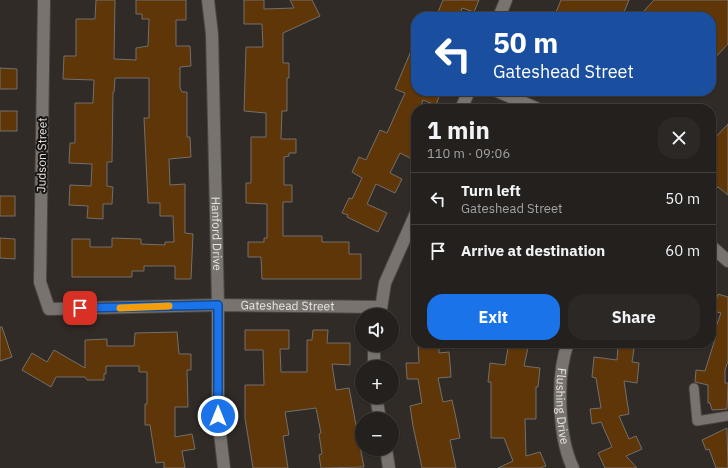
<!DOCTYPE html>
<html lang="en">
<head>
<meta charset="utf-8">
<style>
	body { margin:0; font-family:"IBM Plex Sans",sans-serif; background:#2c2826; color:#f1f3f6; height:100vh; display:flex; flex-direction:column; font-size:15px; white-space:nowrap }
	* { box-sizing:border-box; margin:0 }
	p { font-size:13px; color:#a3a3a4 }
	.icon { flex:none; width:22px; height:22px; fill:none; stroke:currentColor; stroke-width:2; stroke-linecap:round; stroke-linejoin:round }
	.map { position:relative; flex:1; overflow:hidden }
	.details { position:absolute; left:411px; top:104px; width:305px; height:244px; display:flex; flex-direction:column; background:#24201d; border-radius:16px; box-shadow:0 1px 3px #0004,0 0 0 1px #413e3b }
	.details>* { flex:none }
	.guide { position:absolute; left:411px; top:12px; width:305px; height:84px; border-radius:16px; box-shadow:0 1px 3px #0004,0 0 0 1px #413e3b; background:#1a4fa0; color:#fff; overflow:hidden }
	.buttons { position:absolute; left:355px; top:308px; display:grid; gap:8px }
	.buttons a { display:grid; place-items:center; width:44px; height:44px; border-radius:50%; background:#24201d; box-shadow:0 1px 3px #0004,0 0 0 1px #413e3b; font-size:20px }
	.pin { position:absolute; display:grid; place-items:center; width:34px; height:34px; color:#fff; margin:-17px; border-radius:8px; box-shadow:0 2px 6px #0006 }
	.me { position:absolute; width:44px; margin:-22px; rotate:0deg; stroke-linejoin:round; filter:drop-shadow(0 0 3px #0008) }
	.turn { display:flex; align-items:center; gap:14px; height:84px; padding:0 16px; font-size:18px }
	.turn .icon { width:52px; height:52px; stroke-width:2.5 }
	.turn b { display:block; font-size:28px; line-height:34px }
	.round { display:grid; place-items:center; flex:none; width:42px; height:42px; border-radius:16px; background:#2c2826 }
	.head { display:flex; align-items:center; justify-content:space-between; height:68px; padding:0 16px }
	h1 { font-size:24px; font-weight:800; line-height:30px }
	.button { display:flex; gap:8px; margin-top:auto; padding:8px 16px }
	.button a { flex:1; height:46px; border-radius:16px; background:#1a73e8; color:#fff; font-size:16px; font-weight:800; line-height:46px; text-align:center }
	.button a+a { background:#2c2826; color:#f1f3f6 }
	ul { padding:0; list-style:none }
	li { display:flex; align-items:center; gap:12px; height:52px; padding:0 16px; border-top:1px solid #413e3b }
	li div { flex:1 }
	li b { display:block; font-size:15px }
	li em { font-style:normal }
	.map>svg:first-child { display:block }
	.building { fill:#5e3608; stroke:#746f6a }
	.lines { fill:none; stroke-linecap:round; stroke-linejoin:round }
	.service-casing { stroke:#4a4642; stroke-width:11 }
	.minor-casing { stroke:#4a4642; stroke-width:14 }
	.tertiary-casing { stroke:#4a4642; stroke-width:14 }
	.service { stroke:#78736e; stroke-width:9 }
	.minor { stroke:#78736e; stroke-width:12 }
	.tertiary { stroke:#78736e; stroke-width:12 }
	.route-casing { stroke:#114b97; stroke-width:10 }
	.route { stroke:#1a73e8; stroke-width:7 }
	.slow { stroke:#f59e0b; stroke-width:7 }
	.labels { text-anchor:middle; stroke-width:4; stroke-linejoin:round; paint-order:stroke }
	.street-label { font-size:12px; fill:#e7e4e1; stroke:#161412 }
</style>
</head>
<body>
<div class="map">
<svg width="728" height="468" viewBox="0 0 728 468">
	<rect width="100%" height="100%" fill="#302b27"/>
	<g class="building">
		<path d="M96,0h19l-1,59 22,1v-12l12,-2 1,-27h-7v-5h-6v-14h50v20h-10v26h14l1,20 -11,1v21l2,4h5v45h3l1,20 -22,2 1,26 15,-1v49l8,1 -2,45h-16v-13h-31v5h-12v6h-60v-38h18v8h22v-9l29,1v5l24,1v-3h9l-1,-26h-13v-13h-12l-4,-85h5v-40h-34l-1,14h-1l-1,70h-5v24l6,1 -1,17h-9v15l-16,-1 1,-12 -19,-1 1,-20 21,1 1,-22 -23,-1 1,-20h5v-40h18l1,-23 -31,-1 1,-23h12v-37h19z"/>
		<path d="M244,0h20v9l30,-1 -4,-8h22l8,16 -37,17v30h6v15h-2v33h-5l-1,28h15v14h-7v3l-5,1v28h8v17h-9v34h39v6h27v12h12v25h-99l-1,-22h-13v-15h16v-4h3v-34l-21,-1v-20h5v-46h15v-24l-22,-2 2,-64h17l-1,-23h-18z"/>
		<path d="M443,0h36l-5,12 -12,-4 -3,9h-23z"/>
		<path d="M561,0h68l-7,17h-68z"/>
		<path d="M654,0h74v44l-17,18v-45h-60l-7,-6z"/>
		<path d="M416,39v52h25l-5,14 -13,-5 -3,9h-4v41l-4,9 -12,-6 -10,20 12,6 -7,14 -19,-9 -9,20 20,9 -9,19 -31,-15 1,-2 -6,-2 7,-15 3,1 10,-21 -10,-6 7,-15 7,3 14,-30 7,3 13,-29 5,-11 -10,-4z"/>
		<path d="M0,68l17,1v20h-17z"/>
		<rect x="0" y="111" width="17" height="20"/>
		<path d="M728,124v71l-10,-8 -7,7v-52z"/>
		<rect x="0" y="196" width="15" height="20"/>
		<path d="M0,238l15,1v20l-15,-1z"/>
		<path d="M718,294l10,3v64l-3,9v13h3l-1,26 -15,1 -2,-7h-2v-18l-13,-3 1,-12 9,1 11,-35 -3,-1 8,-22 -8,-2z"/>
		<path d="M0,327h2l10,30 -12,4z"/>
		<path d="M245,330h44v19h-9l1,23h26v-32h5l1,-10h15l-1,13h23v22l-18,-1 4,26 13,-2 15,79 -43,1 -2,-13 3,-1 -3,-20 2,-1 -5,-25 -31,4 4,23 -6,1 5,32h-35l-8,-50v-33h19l-1,-35h-18z"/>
		<path d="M177,332l2,22h12v16h-4l1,37h-13v30l17,-3 3,15 -13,2 3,17h-21v-6l-8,1 -6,-38h-5v-21h2v-32h-8v-6h-33v8h-2v6h-17l-2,-3h-29l-5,10 -29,-17 10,-17 15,9 7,-12 31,18v-28l22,-1v7h27l1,-13z"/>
		<path d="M509,343h20l-5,23 16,2 -2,19h-2v32h-11l1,37 14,-4 6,14 -6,2h-42l15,-7 -9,-23h-13v-56h-3l2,-19 15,2z"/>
		<path d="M439,344v9l10,-1 1,11 1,14 -13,1 5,24 9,-2 4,18 4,20 -10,2 6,28h-34l-9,-42 -3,-20 12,-3 -4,-24h-11l-1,-16h13l-1,-18z"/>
		<path d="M618,347l16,2 -2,13 7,1 -2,20 -13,-2 5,33 -10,2 10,23 7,-3 6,13 -16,7 11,12h-32l-7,-15 14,-6 -11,-25 -9,2 -2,-15 11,-1 -5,-30 -4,-1 2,-20 23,3z"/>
		<path d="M727,428l1,40h-12l-7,-19 -3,1 -4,-10z"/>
	</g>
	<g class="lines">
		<g class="service-casing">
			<path id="service" d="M694,388l3,33 31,-5"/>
		</g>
		<g class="minor-casing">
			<g id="minor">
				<path id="s1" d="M44,0l-4,282 9,27 169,-4 163,2"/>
				<path id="s2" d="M208,0l4,34 6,271v111l6,52"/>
				<path d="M497,91l41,18"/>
				<path d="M461,109l8,-18"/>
				<path d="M711,246l17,15"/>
				<path d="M380,315l5,-32 31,-70"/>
				<path id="s3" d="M568,343c-12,32 -10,94 5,125"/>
				<path d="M374,367v-22"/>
				<path d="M376,397l4,22"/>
				<path d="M386,449l3,19"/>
			</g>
		</g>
		<g class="tertiary-casing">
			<path id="tertiary" d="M499,17l7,-17"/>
		</g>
		<use href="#service" class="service"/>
		<use href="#minor" class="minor"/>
		<use href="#tertiary" class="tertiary"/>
	</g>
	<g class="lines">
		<g class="route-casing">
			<path id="route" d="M80,308l138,-3v111"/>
		</g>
		<use href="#route" class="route"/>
		<path class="slow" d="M120,308l49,-2"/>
	</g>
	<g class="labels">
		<g class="street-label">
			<text transform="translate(42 155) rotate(-89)" y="4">Judson Street</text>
			<text dy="4" stroke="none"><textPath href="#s2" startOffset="234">Hanford Drive</textPath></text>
			<text dy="4" stroke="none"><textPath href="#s1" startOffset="549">Gateshead Street</textPath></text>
			<text dy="4" stroke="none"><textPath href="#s3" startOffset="64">Flushing Drive</textPath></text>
		</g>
	</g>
</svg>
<div class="buttons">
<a><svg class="icon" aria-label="sound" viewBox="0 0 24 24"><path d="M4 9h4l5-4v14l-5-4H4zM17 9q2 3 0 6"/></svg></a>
<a>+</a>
<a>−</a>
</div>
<div class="pin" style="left:80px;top:308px;background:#d93025"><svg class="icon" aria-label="arrive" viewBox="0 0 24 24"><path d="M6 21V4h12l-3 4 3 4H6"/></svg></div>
<svg class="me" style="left:218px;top:416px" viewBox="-20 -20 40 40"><circle r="17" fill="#1a73e8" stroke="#fff" stroke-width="3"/><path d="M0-11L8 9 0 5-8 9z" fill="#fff"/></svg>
<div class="guide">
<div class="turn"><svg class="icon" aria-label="left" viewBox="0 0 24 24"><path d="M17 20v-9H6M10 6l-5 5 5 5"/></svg><div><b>50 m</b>Gateshead Street</div></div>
</div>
<section class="details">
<div class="head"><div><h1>1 min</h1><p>110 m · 09:06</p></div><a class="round"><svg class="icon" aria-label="close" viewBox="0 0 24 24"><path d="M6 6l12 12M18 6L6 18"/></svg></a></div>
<ul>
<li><svg class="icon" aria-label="left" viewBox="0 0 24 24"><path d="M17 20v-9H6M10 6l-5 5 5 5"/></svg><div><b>Turn left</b><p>Gateshead Street</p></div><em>50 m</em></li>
<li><svg class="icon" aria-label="arrive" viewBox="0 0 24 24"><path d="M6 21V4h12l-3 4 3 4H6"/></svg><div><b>Arrive at destination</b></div><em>60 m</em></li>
</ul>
<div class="button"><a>Exit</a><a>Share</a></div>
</section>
</div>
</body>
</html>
